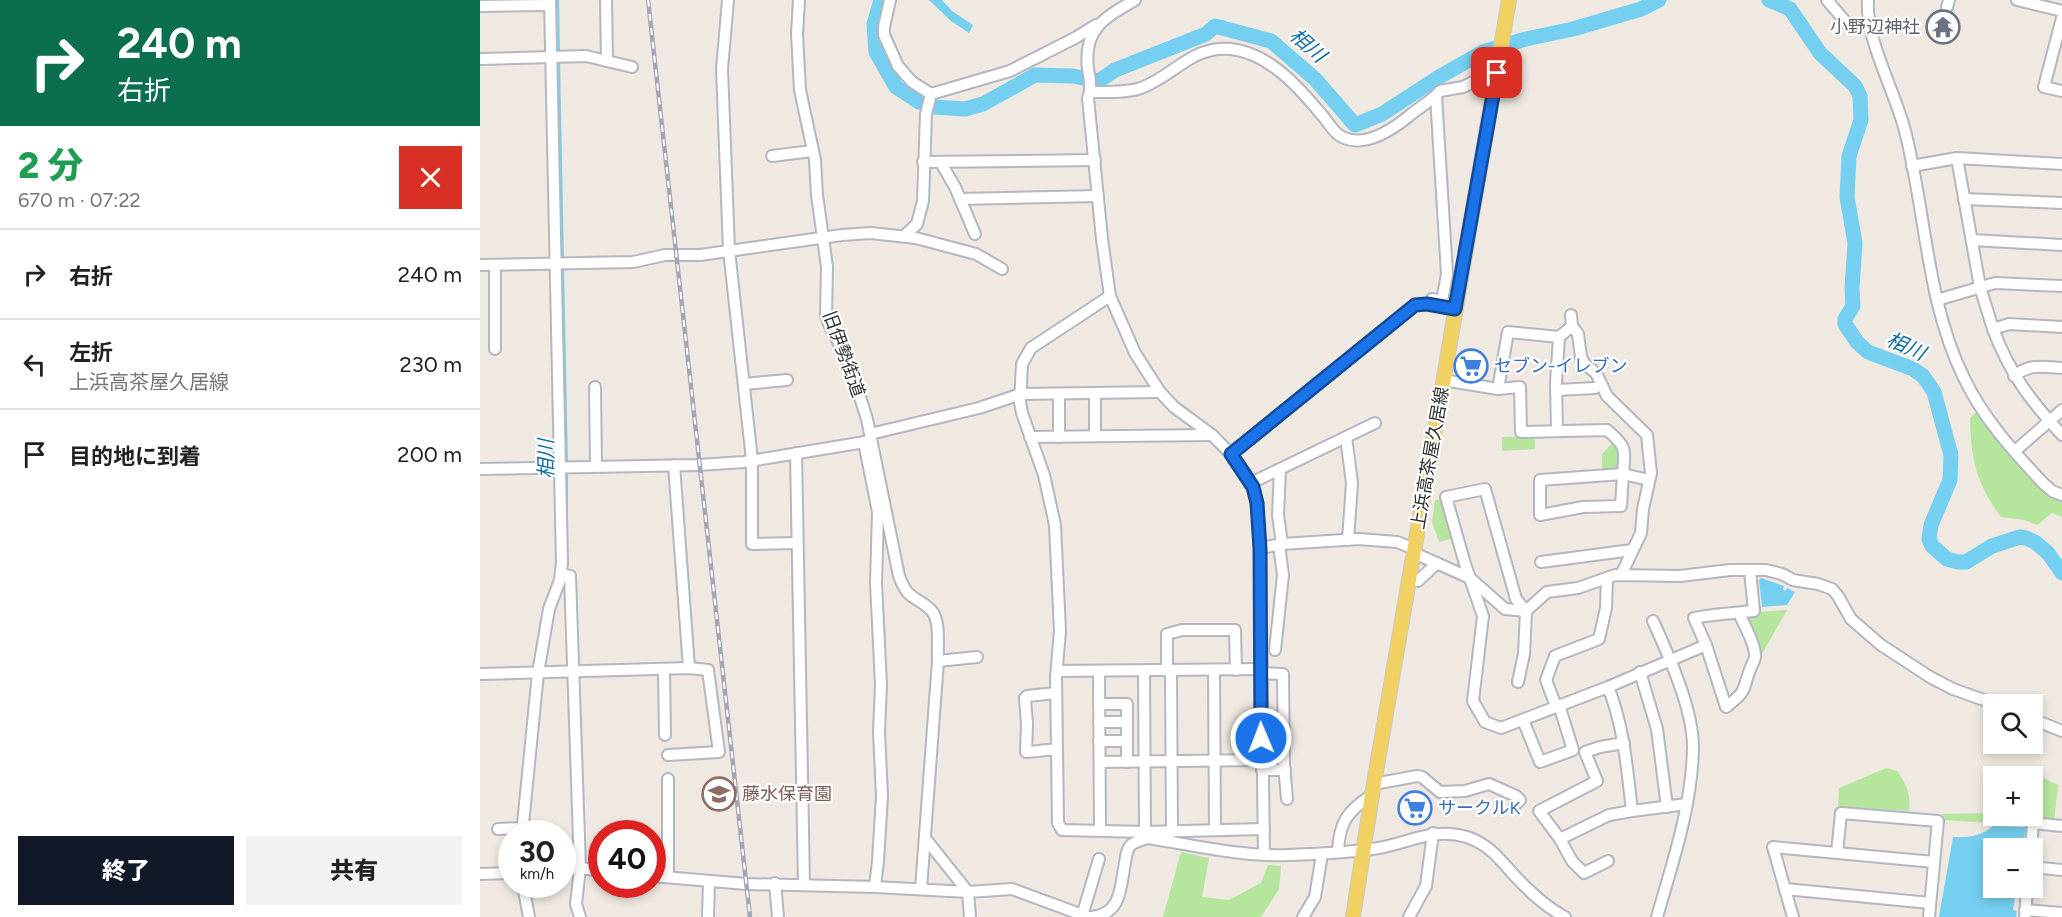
<!DOCTYPE html>
<html lang="ja">
<head>
<meta charset="utf-8">
<style>
	body { margin:0; font-family:Figtree,"Noto Sans JP",sans-serif; background:#f2f2f2; color:#202124; height:100vh; display:flex; flex-direction:column; font-size:22px; white-space:nowrap }
	* { box-sizing:border-box; margin:0 }
	p { font-size:20px; color:#757577 }
	.icon { flex:none; width:33px; height:33px; fill:none; stroke:currentColor; stroke-width:2; stroke-linecap:round; stroke-linejoin:round }
	.map { position:relative; flex:1; overflow:hidden }
	.details { display:flex; flex-direction:column; background:#fff; width:480px }
	.details>* { flex:none }
	.banner { background:#0b6e4f; color:#fff; overflow:hidden }
	.controls { position:absolute; left:1503px; top:694px; display:grid; gap:12px }
	.controls a { display:grid; place-items:center; width:60px; height:60px; border-radius:0px; background:#fff; box-shadow:0 3px 9px #0003; font-size:30px }
	.speed { position:absolute; left:18px; top:820px; display:flex; gap:12px; font-size:30px; font-weight:700; text-align:center }
	.speed>* { display:grid; place-content:center; width:78px; height:78px; border-radius:50%; background:#fff; box-shadow:0 3px 9px #0003; line-height:1 }
	.speed small { font-size:15px; font-weight:400 }
	.speed .limit { border:9px solid #d22; background:#fff; color:#111 }
	.pin { position:absolute; display:grid; place-items:center; width:51px; height:51px; color:#fff; margin:-26px; border-radius:12px; box-shadow:0 3px 9px #0006 }
	.me { position:absolute; width:66px; margin:-33px; rotate:359deg; stroke-linejoin:round; filter:drop-shadow(0 0 4px #0008) }
	.turn { display:flex; align-items:center; gap:21px; height:126px; padding:0 18px; font-size:27px }
	.turn .icon { width:78px; height:78px; stroke-width:2.5 }
	.turn b { display:block; font-size:42px; line-height:51px }
	.round { display:grid; place-items:center; flex:none; width:63px; height:63px; border-radius:0px; background:#f2f2f2 }
	.head { display:flex; align-items:center; justify-content:space-between; height:102px; padding:0 18px }
	h1 { font-size:36px; font-weight:800; line-height:45px; color:#1e9e55 }
	.primary-button { display:flex; gap:12px; margin-top:auto; padding:12px 18px }
	.primary-button a { flex:1; height:69px; border-radius:0px; background:#111827; color:#fff; font-size:24px; font-weight:800; line-height:69px; text-align:center }
	.primary-button a+a { background:#f2f2f2; color:#202124 }
	ul { padding:0; list-style:none }
	li { display:flex; align-items:center; gap:18px; height:90px; padding:0 18px; border-top:2px solid #e0e0e0 }
	li div { flex:1 }
	li b { display:block; font-size:22px }
	li em { font-style:normal }
	main { display:flex; flex:1; min-height:0 }
	.map>svg:first-child { display:block }
	.green { fill:#b6e59e }
	.water { fill:#75cff0 }
	.lines { fill:none; stroke-linecap:round; stroke-linejoin:round }
	.stream { stroke:#75cff0; stroke-width:2 }
	.river { stroke:#75cff0; stroke-width:15 }
	.minor-casing { stroke:#b4b7c1; stroke-width:14 }
	.major-casing { stroke:#c9c9c9; stroke-width:16 }
	.minor { stroke:#fff; stroke-width:10 }
	.major { stroke:#f2d163; stroke-width:14 }
	.rail-casing { stroke:#a3a6b8; stroke-width:4.5 }
	.rail { stroke:#fff; stroke-width:2; stroke-dasharray:7; stroke-linecap:butt }
	.route-casing { stroke:#114b97; stroke-width:15 }
	.route { stroke:#1a73e8; stroke-width:10 }
	.labels { text-anchor:middle; stroke-width:4.5; stroke-linejoin:round; paint-order:stroke }
	.worship-label { font-size:18px; fill:#5b616d; stroke:#fff; text-anchor:end }
	.street-label { font-size:18px; fill:#2e2e2e; stroke:#fff }
	.shop-label { font-size:18px; fill:#366cbe; stroke:#fff; text-anchor:start }
	.education-label { font-size:18px; fill:#785e54; stroke:#fff; text-anchor:start }
	.water-label { font-size:20px; font-style:italic; fill:#0d6fa3; stroke:#fff }
</style>
</head>
<body>
<main>
<section class="details">
<div class="banner">
<div class="turn"><svg class="icon" aria-label="right" viewBox="0 0 24 24"><path d="M7 20v-9h11M14 6l5 5-5 5"/></svg><div><b>240 m</b>右折</div></div>
</div>
<div class="head"><div><h1>2 分</h1><p>670 m · 07:22</p></div><a class="round" style="background:#d93025;color:#fff"><svg class="icon" aria-label="close" viewBox="0 0 24 24"><path d="M6 6l12 12M18 6L6 18"/></svg></a></div>
<ul>
<li><svg class="icon" aria-label="right" viewBox="0 0 24 24"><path d="M7 20v-9h11M14 6l5 5-5 5"/></svg><div><b>右折</b></div><em>240 m</em></li>
<li><svg class="icon" aria-label="left" viewBox="0 0 24 24"><path d="M17 20v-9H6M10 6l-5 5 5 5"/></svg><div><b>左折</b><p>上浜高茶屋久居線</p></div><em>230 m</em></li>
<li><svg class="icon" aria-label="arrive" viewBox="0 0 24 24"><path d="M6 21V4h12l-3 4 3 4H6"/></svg><div><b>目的地に到着</b></div><em>200 m</em></li>
</ul>
<div class="primary-button"><a>終了</a><a>共有</a></div>
</section>
<div class="map">
<svg width="1582" height="917" viewBox="0 0 1582 917">
	<rect width="100%" height="100%" fill="#efe9e1"/>
	<g class="green">
		<path d="M1497,411l85,89v17l-10,-4 -15,12 -13,-5 -23,-3c-25,-34 -30,-58 -31,-99z"/>
		<path d="M1055,436v13l-33,2v-14z"/>
		<path d="M1134,441l5,7v19l-3,4h-14v-17z"/>
		<path d="M963,499l11,39 -15,4 -7,-20 3,-22z"/>
		<path d="M1307,610l-29,51 -13,-39 4,-6 9,-1v-3z"/>
		<path d="M1406,768l11,3c10,14 14,24 12,40l-13,-1 -1,3 -57,-4 1,-21z"/>
		<path d="M1557,775l21,10 -4,37 -25,3 -87,-5v-6l42,-1 9,-5 1,8h38l1,-37z"/>
		<path d="M701,852l28,6 -7,39 27,3 32,-17 7,-18 13,1 -2,23 -18,28h-98z"/>
	</g>
	<g class="water">
		<path d="M449,0h13l10,11 21,14 -4,8 -18,-12z"/>
		<path d="M1281,578l23,8 -1,3 2,2 2,-3 8,4 -8,13 -25,2 -3,-27z"/>
		<path d="M1513,826l33,1 -2,12 -7,-1 2,11h-25v39h22l-3,22 4,1 -1,6h-77l14,-80c14,1 29,-1 40,-11z"/>
	</g>
	<g class="lines">
		<g class="stream">
			<path d="M78,0l1,54"/>
			<path d="M79,60l4,201"/>
			<path d="M83,267l4,198"/>
			<path d="M87,471v102"/>
		</g>
		<g class="river">
			<path d="M401,0l-7,24 2,28 20,35 23,15 15,5 31,2 18,-5 52,-29 38,1 26,5 16,-11 91,-36 9,-8 56,15 44,38 40,46 27,-11 57,-37 44,-25 43,-13 47,-10 68,-20 18,-9"/>
			<path d="M1289,0l21,9 30,44 35,33 5,10 1,24 -12,36 -2,41 8,46 -3,45 1,18 -8,13v5l12,18 11,10 45,17 10,7 11,16 17,63 -1,25 -19,45 -2,14 3,7 15,13 11,3h8l26,-16 28,-9 6,1 9,4 13,11 14,20"/>
		</g>
		<g class="minor-casing">
			<g id="minor">
				<path d="M126,0l1,61"/>
				<path d="M248,0l-6,69 7,181 23,210v84l45,-1"/>
				<path d="M319,0l-2,34 3,56 15,70 2,35 10,72 -1,48 3,9 20,39 18,56 32,157c10,26 15,18 32,34 10,10 6,37 7,51l-17,228"/>
				<path d="M410,0l-6,27v8l14,31 14,16 19,12"/>
				<path d="M655,0c-31,18 -52,29 -47,69 2,9 4,20 0,29l14,141 8,57 25,57 25,39 14,15 38,28 19,19 15,20 7,13 4,16 3,45 4,307"/>
				<path d="M1347,0l23,27 19,-3"/>
				<path d="M1388,0c-3,39 27,91 37,131 21,81 21,170 59,247 19,40 49,73 79,105l9,8 10,4"/>
				<path d="M1537,0l45,11"/>
				<path d="M0,6l70,-1"/>
				<path d="M1467,7l2,-7"/>
				<path d="M1582,18l-18,69 18,4"/>
				<path d="M0,59l106,-3 46,11"/>
				<path d="M611,92c16,0 34,1 50,-4 33,-12 51,-43 90,-39 37,4 67,37 90,65 7,7 12,19 21,23 23,11 50,-7 67,-21 9,-8 24,-16 31,-25l23,-4 22,-11 12,-3"/>
				<path d="M451,94l79,-23 65,-33 21,-13"/>
				<path d="M292,156l40,-5"/>
				<path d="M1477,158l23,129 13,42 16,-5 53,3"/>
				<path d="M443,162l172,-2"/>
				<path d="M461,163l14,24 20,47"/>
				<path d="M1432,166l45,-8 105,6"/>
				<path d="M480,199l138,-3"/>
				<path d="M1484,199l98,4"/>
				<path d="M424,236l13,-12 6,-23 3,-87 5,-20"/>
				<path d="M1492,240l90,5"/>
				<path d="M0,265l153,-3 32,-7h35l142,-20 29,-2 45,5 60,16 26,15"/>
				<path d="M15,265v84"/>
				<path d="M630,296l-79,52 -9,16 -2,38 2,11 22,62 11,50 5,106 -4,46 2,146 4,7 83,2 119,-3"/>
				<path d="M952,299l10,2 5,-27 -11,-178"/>
				<path d="M1457,300l58,-17 67,3"/>
				<path d="M1091,315l1,11 6,8 3,23 3,6 12,10 11,23 40,39 4,38 -8,36 -2,24 -20,42"/>
				<path d="M1513,329c17,45 37,71 69,106"/>
				<path d="M1534,376c17,-13 28,-9 48,-8"/>
				<path d="M963,380l55,9 22,-2 1,45 86,-2c20,17 18,18 16,44l-83,6v35l43,-8 38,-1 2,-32 26,6"/>
				<path d="M264,384l43,-4"/>
				<path d="M115,387l1,79"/>
				<path d="M1018,389l10,-57 51,5"/>
				<path d="M1077,390l38,-2"/>
				<path d="M615,393v43"/>
				<path d="M1077,430l-1,-47 3,-46 13,-11"/>
				<path d="M390,434l109,-26 42,-14 139,-2"/>
				<path d="M550,437l182,-2"/>
				<path d="M579,437v-43"/>
				<path d="M866,437l6,46 -4,57"/>
				<path d="M384,442l14,70 -2,71 5,102 -2,47 3,64 -4,65 -3,26"/>
				<path d="M1535,451l47,-41"/>
				<path d="M316,453l8,432"/>
				<path d="M751,454l184,-149 12,-1 28,5"/>
				<path d="M194,465l15,203"/>
				<path d="M0,469l219,-4 45,-3 127,-21"/>
				<path d="M800,469l-2,46 4,29"/>
				<path d="M771,483l124,-60"/>
				<path d="M780,548l22,-4 77,-5 38,3 18,7"/>
				<path d="M934,553l56,25 35,31 21,2"/>
				<path d="M1061,562l91,-12"/>
				<path d="M81,574l9,2 10,292 -4,36 4,13"/>
				<path d="M938,581l19,-18"/>
				<path d="M1046,611l-10,-12 -31,-110 -39,8 19,67 18,52 -10,85 12,21 16,6 107,-41 98,-42"/>
				<path d="M1259,613c5,12 15,28 16,41 1,5 -2,8 -4,13 -10,25 -2,22 -25,40l-20,-62 -12,-27c19,-4 40,-5 60,-7l-4,-41"/>
				<path d="M1173,621c16,35 40,88 40,126 -1,59 -20,114 -36,170"/>
				<path d="M795,650l8,-75 -4,-30"/>
				<path d="M458,661l39,-4"/>
				<path d="M184,670l1,65"/>
				<path d="M577,671l204,-2"/>
				<path d="M619,671l1,159"/>
				<path d="M664,671l1,161 3,6"/>
				<path d="M687,671v-37l15,-4h53l1,40"/>
				<path d="M691,671l1,161"/>
				<path d="M734,671l1,159"/>
				<path d="M1160,672l17,57 10,78"/>
				<path d="M781,673l22,1 1,91 3,34"/>
				<path d="M0,674l209,-6 19,2 11,82 -51,3"/>
				<path d="M1038,682l6,-28 2,-43 21,-19 31,-4 37,-13 65,1 50,-6h36l16,4 11,6 25,4 14,5 6,7 13,23 30,26 49,32 23,12 45,16"/>
				<path d="M1128,687c16,39 19,82 24,124l55,-7"/>
				<path d="M576,693l-29,3 -2,2 2,26 -1,28c11,0 19,-3 31,-2"/>
				<path d="M619,704h28v58"/>
				<path d="M1076,706l-10,-26 9,-24 44,-17 7,-31 1,-29"/>
				<path d="M1552,719l30,12"/>
				<path d="M1043,720l17,42 33,-12 -14,-45"/>
				<path d="M619,722h28"/>
				<path d="M619,741h28"/>
				<path d="M620,762l161,-2"/>
				<path d="M782,770h23"/>
				<path d="M188,779v98"/>
				<path d="M894,784l43,-8 5,1 18,15 25,-1 24,-7 27,12 4,4 -5,5"/>
				<path d="M18,829l25,-1"/>
				<path d="M42,834l16,-161 11,-64 11,-29 2,-17 -12,-563"/>
				<path d="M445,838l43,54 2,25"/>
				<path d="M1080,839l-21,-28 58,-30 -12,-29 15,-5 24,-4"/>
				<path d="M1551,849l2,-26 29,3"/>
				<path d="M858,852c1,-29 9,-41 34,-57"/>
				<path d="M1357,853l4,-40 97,8 -9,96"/>
				<path d="M1128,861l-24,12 -12,-12 -12,-22 49,-24 23,-4"/>
				<path d="M1552,867l30,3"/>
				<path d="M82,869l18,-1 22,3"/>
				<path d="M0,874l32,-1"/>
				<path d="M172,876l94,8 129,3 93,5 44,-3 76,28"/>
				<path d="M295,883l3,34"/>
				<path d="M43,885l6,32"/>
				<path d="M1305,889l145,14"/>
				<path d="M1545,910l37,3"/>
				<path d="M602,916l17,-57"/>
				<path d="M228,917l1,-36"/>
				<path d="M611,917c31,-3 29,-29 34,-54 1,-6 1,-13 6,-18 5,-4 11,-5 17,-7 45,7 95,19 140,17 30,-1 61,-2 91,-7 32,-6 55,-21 88,-11 21,7 32,21 46,37 15,16 32,33 52,43"/>
				<path d="M823,917l12,-20 7,-43"/>
				<path d="M929,917l17,-31 7,-53"/>
				<path d="M1313,917l-20,-70 161,15"/>
				<path d="M1545,917l2,-29"/>
			</g>
		</g>
		<g class="major-casing">
			<path id="major" d="M873,917l19,-122 137,-795"/>
		</g>
		<use href="#minor" class="minor"/>
		<use href="#major" class="major"/>
		<g class="rail-casing">
			<path id="rail" d="M168,0l102,917"/>
		</g>
		<use href="#rail" class="rail"/>
	</g>
	<g class="lines">
		<g class="route-casing">
			<path id="route" d="M781,738l-1,-190 -3,-45 -4,-16 -22,-33 184,-149 12,-1 28,5 42,-236"/>
		</g>
		<use href="#route" class="route"/>
	</g>
	<defs>
		<g id="temple-ring" transform="scale(1.725)"><circle r="9.5" fill="#fff" stroke="#6b7280" stroke-width="1.5"/><path d="M0-6L5-2H3V0L6.5 2.5H4V6H1.5V3h-3V6H-4V2.5H-6.5L-3 0V-2H-5Z" fill="#6b7280"/></g>
		<g id="supermarket-ring" transform="scale(1.725)"><circle r="9.5" fill="#fff" stroke="#3f7fe0" stroke-width="1.5"/><path d="M-6-5.5h2.5l.6 2H6L4.5 2H-2.5L-4.4-4H-6ZM-1.5 3.2a1.3 1.3 0 1 0 .1 0ZM3 3.2a1.3 1.3 0 1 0 .1 0Z" fill="#3f7fe0"/></g>
		<g id="school-ring" transform="scale(1.725)"><circle r="9.5" fill="#fff" stroke="#8d6e63" stroke-width="1.5"/><path d="M0-5L7-2L0 1L-7-2ZM-4 1L0 2.5L4 1V4Q0 6-4 4Z" fill="#8d6e63"/></g>
	</defs>
	<g fill-rule="evenodd">
		<use href="#temple-ring" x="1463" y="27"/>
		<use href="#supermarket-ring" x="991" y="366"/>
		<use href="#school-ring" x="239" y="794"/>
		<use href="#supermarket-ring" x="935" y="808"/>
	</g>
	<g class="labels">
		<g class="worship-label">
			<text x="1440" y="33">小野辺神社</text>
		</g>
		<g class="street-label">
			<text transform="translate(364 354) rotate(70)" y="6">旧伊勢街道</text>
			<text transform="translate(950 458) rotate(-80)" y="6">上浜高茶屋久居線</text>
		</g>
		<g class="shop-label">
			<text x="1014" y="372">セブン-イレブン</text>
			<text x="958" y="814">サークルK</text>
		</g>
		<g class="education-label">
			<text x="262" y="800">藤水保育園</text>
		</g>
		<g class="water-label">
			<text transform="translate(828 45) rotate(41)" y="7">相川</text>
			<text transform="translate(1426 346) rotate(24)" y="7">相川</text>
			<text transform="translate(66 459) rotate(-91)" y="7">相川</text>
		</g>
	</g>
</svg>
<div class="controls">
<a><svg class="icon" aria-label="search" viewBox="0 0 24 24"><circle cx="10" cy="10" r="6"/><path d="M15 15l6 6"/></svg></a>
<a>+</a>
<a>−</a>
</div>
<div class="speed"><div>30<small>km/h</small></div><div class="limit">40</div></div>
<div class="pin" style="left:1017px;top:73px;background:#d93025"><svg class="icon" aria-label="arrive" viewBox="0 0 24 24"><path d="M6 21V4h12l-3 4 3 4H6"/></svg></div>
<svg class="me" style="left:781px;top:738px" viewBox="-20 -20 40 40"><circle r="17" fill="#1a73e8" stroke="#fff" stroke-width="3"/><path d="M0-11L8 9 0 5-8 9z" fill="#fff"/></svg>
</div>
</main>
</body>
</html>
